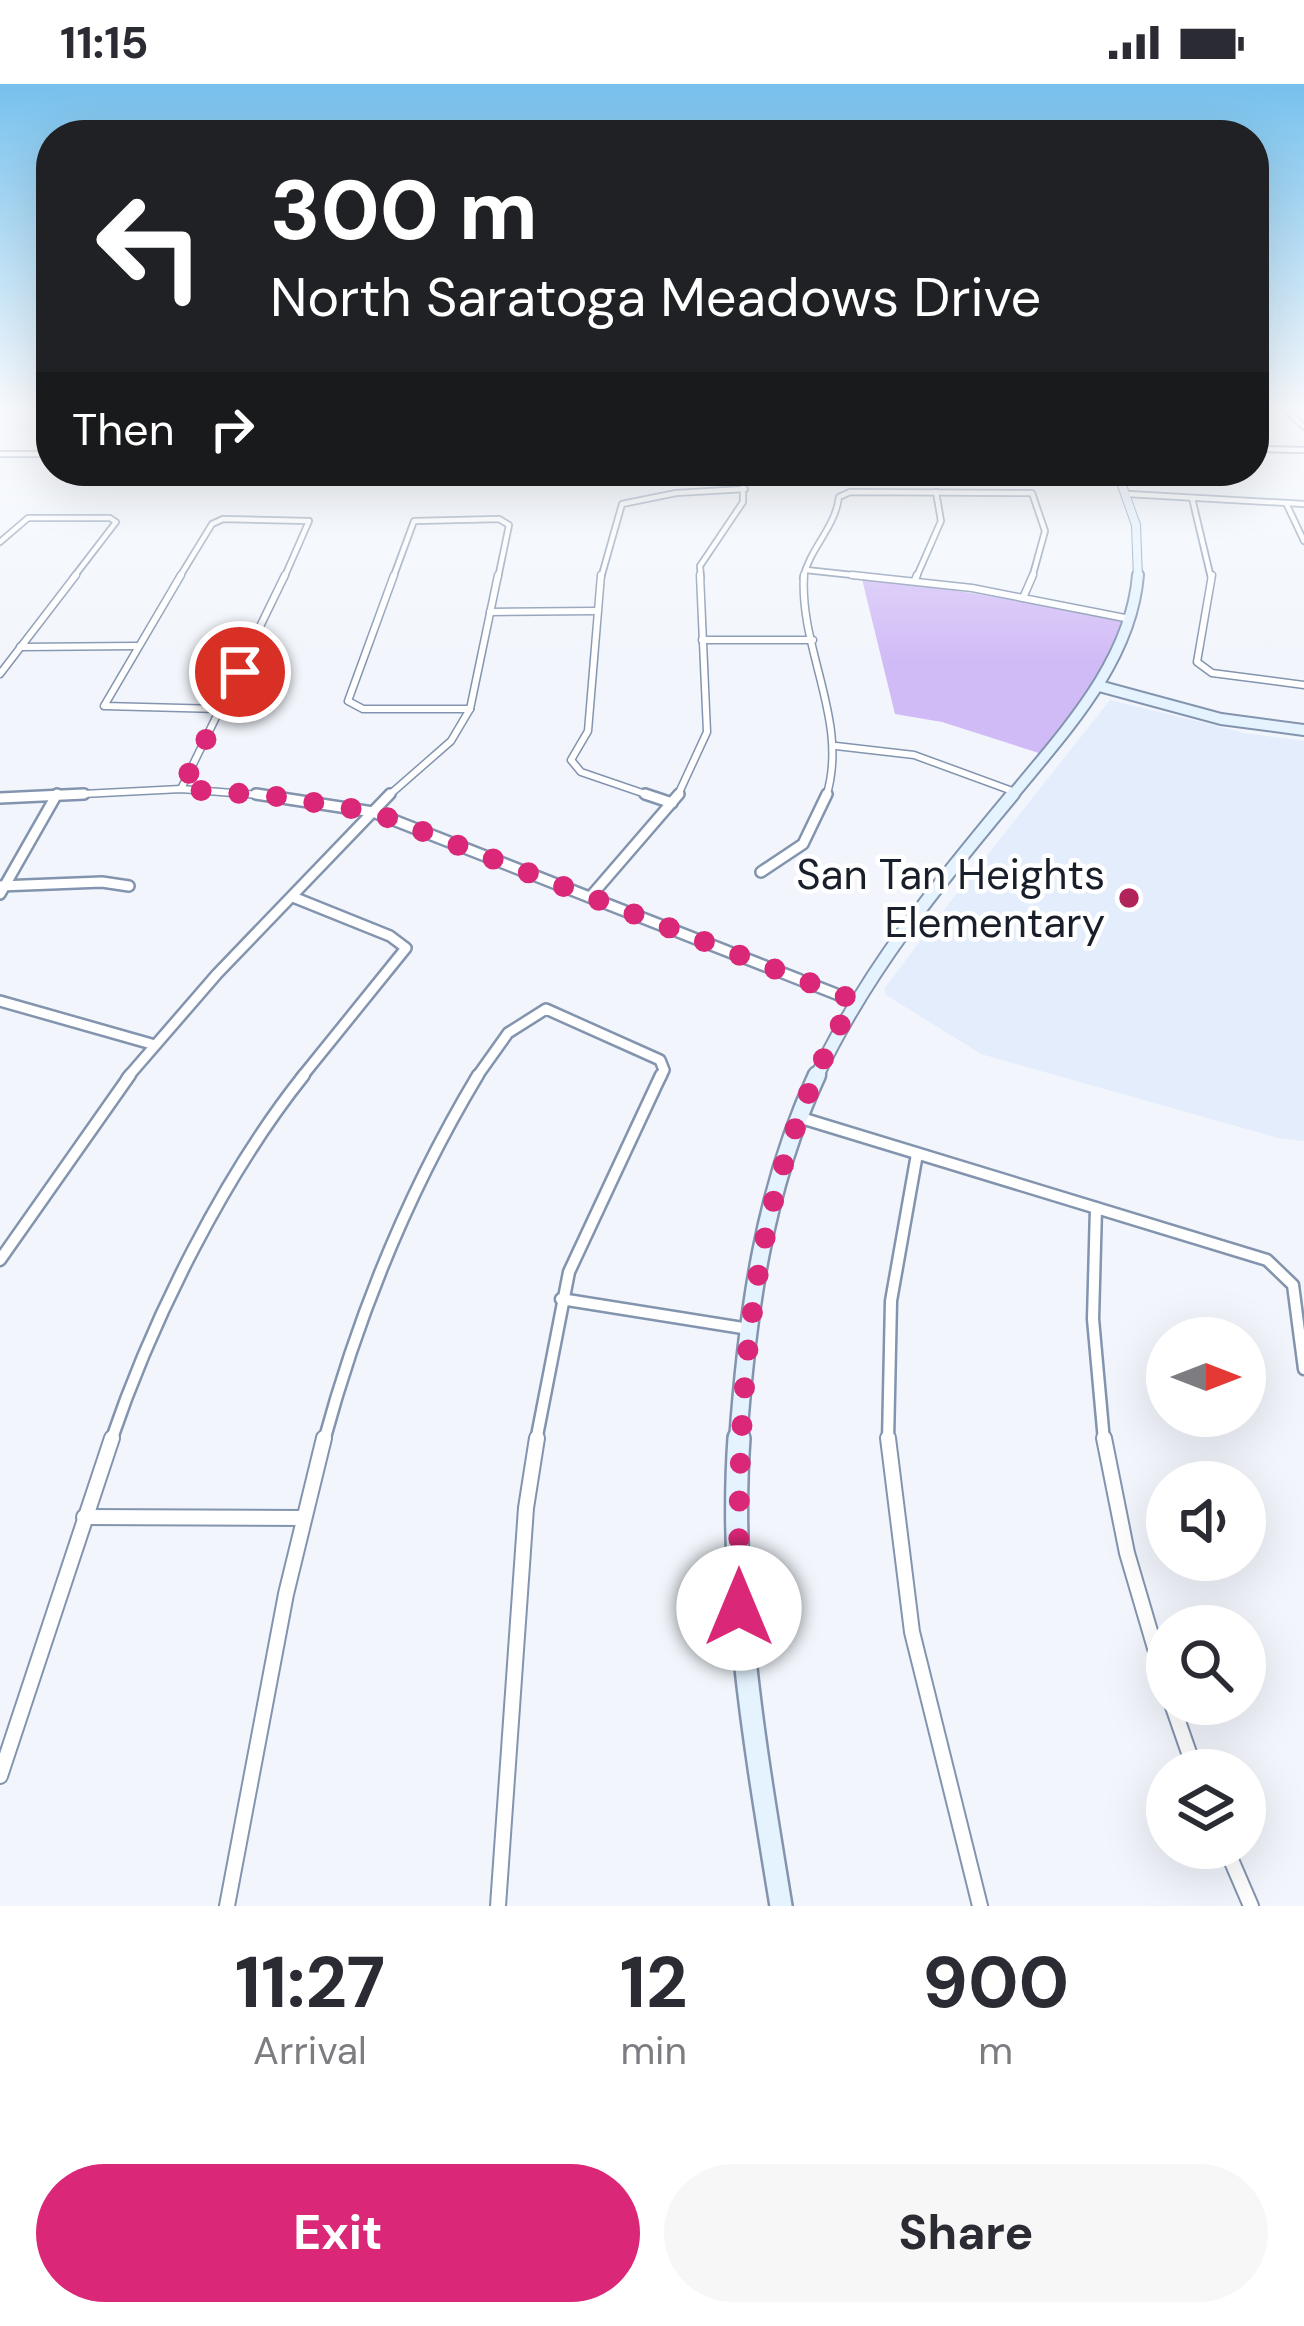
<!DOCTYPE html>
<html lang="en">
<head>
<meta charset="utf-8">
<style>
	body { margin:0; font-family:"DM Sans",sans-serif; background:#f7f7f7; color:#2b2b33; height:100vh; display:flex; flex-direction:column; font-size:45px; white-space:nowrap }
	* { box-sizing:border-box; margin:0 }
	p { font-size:39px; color:#7c7c81 }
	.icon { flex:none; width:66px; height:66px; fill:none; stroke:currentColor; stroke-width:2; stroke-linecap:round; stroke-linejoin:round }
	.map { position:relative; height:1822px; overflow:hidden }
	.side { display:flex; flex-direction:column; background:#fff; flex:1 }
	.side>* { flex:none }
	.hud { position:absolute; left:36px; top:36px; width:1233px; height:366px; border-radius:48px; box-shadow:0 12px 48px #0002; background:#202124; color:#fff; overflow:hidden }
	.needle { width:78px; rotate:90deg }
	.controls { position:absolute; left:1146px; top:1233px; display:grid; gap:24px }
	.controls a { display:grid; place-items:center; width:120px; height:120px; border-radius:50%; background:#fff; box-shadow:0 12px 48px #0002; font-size:60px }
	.pin { position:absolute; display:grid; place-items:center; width:102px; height:102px; color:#fff; margin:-51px; border:6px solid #fff; border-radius:50%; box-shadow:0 3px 12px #0007 }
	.me { position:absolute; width:132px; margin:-66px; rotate:0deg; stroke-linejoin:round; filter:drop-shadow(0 0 9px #0008) }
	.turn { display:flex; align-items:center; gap:42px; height:252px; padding:0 36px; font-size:54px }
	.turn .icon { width:156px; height:156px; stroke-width:2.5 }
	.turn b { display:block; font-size:84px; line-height:102px }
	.then { display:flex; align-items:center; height:114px; padding:0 36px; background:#0003; gap:24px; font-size:45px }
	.eta { display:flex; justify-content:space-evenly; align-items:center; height:204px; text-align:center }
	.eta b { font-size:72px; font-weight:700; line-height:84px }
	.cta { display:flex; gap:24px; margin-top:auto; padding:24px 36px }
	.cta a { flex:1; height:138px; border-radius:72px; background:#db2777; color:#fff; font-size:48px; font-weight:700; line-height:138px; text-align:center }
	.cta a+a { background:#f7f7f7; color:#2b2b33 }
	.status { display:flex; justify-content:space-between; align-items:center; height:84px; padding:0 60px; background:#fff; direction:ltr }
	.status svg { height:33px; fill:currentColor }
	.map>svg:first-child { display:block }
	.built { fill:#e4edfc }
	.green { fill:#d1bbf6 }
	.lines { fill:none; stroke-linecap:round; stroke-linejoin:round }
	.street-far4-casing { stroke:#8394af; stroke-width:8 }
	.street-far3-casing { stroke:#8394af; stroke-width:9 }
	.street-far2-casing { stroke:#8394af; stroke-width:14 }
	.street-far1-casing { stroke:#8394af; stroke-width:15 }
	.street-casing { stroke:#8394af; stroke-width:18 }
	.secondary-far4-casing { stroke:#8394af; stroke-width:10 }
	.secondary-far3-casing { stroke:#8394af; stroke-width:14 }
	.secondary-far2-casing { stroke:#8394af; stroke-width:16 }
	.secondary-far1-casing { stroke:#8394af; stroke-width:21 }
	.secondary-casing { stroke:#8394af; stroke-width:26 }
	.street-far4 { stroke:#fff; stroke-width:4.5 }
	.street-far3 { stroke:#fff; stroke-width:6 }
	.street-far2 { stroke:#fff; stroke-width:9 }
	.street-far1 { stroke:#fff; stroke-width:10 }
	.street { stroke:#fff; stroke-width:14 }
	.secondary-far4 { stroke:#e4f3fe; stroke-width:8 }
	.secondary-far3 { stroke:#e4f3fe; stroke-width:10 }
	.secondary-far2 { stroke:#e4f3fe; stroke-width:12 }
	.secondary-far1 { stroke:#e4f3fe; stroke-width:16 }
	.secondary { stroke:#e4f3fe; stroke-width:21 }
	.route { stroke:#db2777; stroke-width:21; stroke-dasharray:0 37.8 }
	.poi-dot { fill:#b1235b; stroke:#fff; stroke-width:4.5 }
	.labels { text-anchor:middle; stroke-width:9; stroke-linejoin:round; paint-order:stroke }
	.poi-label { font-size:42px; fill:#191f2a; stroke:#fff; text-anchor:end }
</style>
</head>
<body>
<div class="status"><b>11:15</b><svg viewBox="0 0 49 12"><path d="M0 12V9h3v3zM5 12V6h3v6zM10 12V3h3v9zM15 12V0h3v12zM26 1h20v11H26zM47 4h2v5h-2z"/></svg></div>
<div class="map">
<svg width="1304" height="1822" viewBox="0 0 1304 1822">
	<rect width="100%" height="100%" fill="#f2f6fc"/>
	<path class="built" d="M1110,616l135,33 59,8v400l-26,-3 -297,-84 -95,-59 -2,-6 51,-68z"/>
	<path class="green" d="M861,491l269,44 -13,31 -72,105 -103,-33 -47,-8z"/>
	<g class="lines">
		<g class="street-far4-casing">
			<g id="street-far4">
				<path d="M1283,322l21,21"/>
				<path d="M1254,365l50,1"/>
				<path d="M0,370h51"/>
				<path d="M1128,410l176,10"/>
				<path d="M1192,414l19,80"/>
				<path d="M1286,419l18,38"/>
				<path d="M0,458l28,-24h82l6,4 -43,56"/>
				<path d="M806,486l74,8"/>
				<path d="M179,494l33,-54 11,-5 86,2 -25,57"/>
				<path d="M393,494l21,-57 85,-2 10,6 -11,53"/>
				<path d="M601,494l21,-74 54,-11 69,-4"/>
				<path d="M701,494l-1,-12 43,-64v-27"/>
				<path d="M803,494c7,-30 32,-50 36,-81l11,-5 182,1 13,38 -13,47"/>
				<path d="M916,494l25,-57 -5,-29"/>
			</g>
		</g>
		<g class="street-far3-casing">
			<g id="street-far3">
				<path d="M181,491l-77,131 116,3"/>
				<path d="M394,491l-46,126 15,8h107"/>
				<path d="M601,491l-13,156 -17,29 10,12 73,25"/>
				<path d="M804,491c-5,75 46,147 22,222"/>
				<path d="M852,491l120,13 158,31"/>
				<path d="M1212,491l-15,87 15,11 92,12"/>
				<path d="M915,496l2,-5"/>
				<path d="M1023,514l10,-23"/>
				<path d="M490,528l106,-1"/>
				<path d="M702,556h111"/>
				<path d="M20,563l117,-1"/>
				<path d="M0,590l76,-99"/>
				<path d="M220,625l65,-134"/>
				<path d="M470,625l28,-134"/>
				<path d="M836,662l78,9 101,37"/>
				<path d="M181,705l39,-80"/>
				<path d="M24,713l157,-8 104,8"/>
				<path d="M387,713l64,-56 19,-32"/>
				<path d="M677,713l30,-65 -7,-157"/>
			</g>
		</g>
		<g class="street-far2-casing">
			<g id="street-far2">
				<path d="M256,710l117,18 481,189"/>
				<path d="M645,710l27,9"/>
				<path d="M0,714l84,-4"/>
				<path d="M761,788l42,-28 24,-50"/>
				<path d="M0,802l102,-4 27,4"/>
				<path d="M0,810l57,-100"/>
				<path d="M591,812l88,-102"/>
				<path d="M293,813l97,39 16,12 -105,130"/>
				<path d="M0,917l155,44"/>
				<path d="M127,994l90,-104 173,-180"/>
				<path d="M476,994l32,-45 38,-24 114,51 4,10 -4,8"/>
			</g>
		</g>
		<g class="street-far1-casing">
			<g id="street-far1">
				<path d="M798,1033l469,143 26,25 11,84"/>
				<path d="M1096,1124l-3,111 11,122"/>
				<path d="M0,1176l130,-185"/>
				<path d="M561,1215l188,30"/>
				<path d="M111,1357c41,-121 113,-266 193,-366"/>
				<path d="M324,1357c35,-129 85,-251 154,-366"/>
				<path d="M536,1357l33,-169 92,-197"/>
				<path d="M888,1357l3,-140 26,-147"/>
			</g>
		</g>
		<g class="street-casing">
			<g id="street">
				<path d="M888,1354l24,194 68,274"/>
				<path d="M1104,1354l23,115 40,136"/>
				<path d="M84,1433l220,1"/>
				<path d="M1172,1620l23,66"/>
				<path d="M0,1692l112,-338"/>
				<path d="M1226,1764l25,58"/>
				<path d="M227,1822l59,-312 38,-156"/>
				<path d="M498,1822l28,-398 11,-70"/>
			</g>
		</g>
		<g class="secondary-far4-casing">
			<path id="secondary-far4" d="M1117,387l19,54 2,53"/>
		</g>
		<g class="secondary-far3-casing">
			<g id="secondary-far3">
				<path d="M1099,602l122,33 83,11"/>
				<path d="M1011,713c53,-65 120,-135 127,-222"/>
			</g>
		</g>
		<g class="secondary-far2-casing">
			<path id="secondary-far2" d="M816,994c50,-107 122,-194 197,-284"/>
		</g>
		<g class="secondary-far1-casing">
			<path id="secondary-far1" d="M738,1357c9,-126 25,-250 79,-366"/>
		</g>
		<g class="secondary-casing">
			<path id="secondary" d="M739,1354c-11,156 17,315 42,468"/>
		</g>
		<use href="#street-far4" class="street-far4"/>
		<use href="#street-far3" class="street-far3"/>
		<use href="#street-far2" class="street-far2"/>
		<use href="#street-far1" class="street-far1"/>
		<use href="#street" class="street"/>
		<use href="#secondary-far4" class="secondary-far4"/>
		<use href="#secondary-far3" class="secondary-far3"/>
		<use href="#secondary-far2" class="secondary-far2"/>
		<use href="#secondary-far1" class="secondary-far1"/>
		<use href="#secondary" class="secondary"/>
	</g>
	<linearGradient id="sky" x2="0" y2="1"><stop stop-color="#76c1ed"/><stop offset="0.56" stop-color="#f9fbfe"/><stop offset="1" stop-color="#f9fbfe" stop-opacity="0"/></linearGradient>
	<rect width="1304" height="578" fill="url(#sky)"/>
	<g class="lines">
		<path class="route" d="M240,588l-59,117 93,7 99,16 481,188c-109,188 -117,397 -115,608"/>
	</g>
	<circle class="poi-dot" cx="1129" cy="814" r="12"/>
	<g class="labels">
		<g class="poi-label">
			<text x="1105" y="805">San Tan Heights<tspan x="1105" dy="48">Elementary</tspan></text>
		</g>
	</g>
</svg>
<div class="controls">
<a><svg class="needle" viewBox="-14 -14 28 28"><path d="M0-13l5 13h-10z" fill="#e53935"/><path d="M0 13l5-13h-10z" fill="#7c7c81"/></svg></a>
<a><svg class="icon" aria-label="sound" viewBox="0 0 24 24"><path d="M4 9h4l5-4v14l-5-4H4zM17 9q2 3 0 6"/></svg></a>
<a><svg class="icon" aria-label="search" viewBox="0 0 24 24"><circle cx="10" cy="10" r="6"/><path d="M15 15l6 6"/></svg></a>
<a><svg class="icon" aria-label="layers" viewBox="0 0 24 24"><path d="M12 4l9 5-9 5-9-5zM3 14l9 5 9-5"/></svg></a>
</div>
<div class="pin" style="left:240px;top:588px;background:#d93025"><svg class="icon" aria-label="arrive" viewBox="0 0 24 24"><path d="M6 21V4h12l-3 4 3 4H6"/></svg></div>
<svg class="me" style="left:739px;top:1524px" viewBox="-20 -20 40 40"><circle r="19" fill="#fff"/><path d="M0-13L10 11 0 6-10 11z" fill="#db2777"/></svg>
<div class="hud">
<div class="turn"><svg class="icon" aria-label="left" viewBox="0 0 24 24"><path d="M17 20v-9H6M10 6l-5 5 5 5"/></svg><div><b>300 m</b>North Saratoga Meadows Drive</div></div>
<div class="then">Then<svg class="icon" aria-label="right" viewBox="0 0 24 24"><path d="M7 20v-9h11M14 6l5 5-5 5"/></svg></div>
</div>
</div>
<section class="side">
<div class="eta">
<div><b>11:27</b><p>Arrival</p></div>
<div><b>12</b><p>min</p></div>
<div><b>900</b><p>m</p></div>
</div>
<div class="cta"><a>Exit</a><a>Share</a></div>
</section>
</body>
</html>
